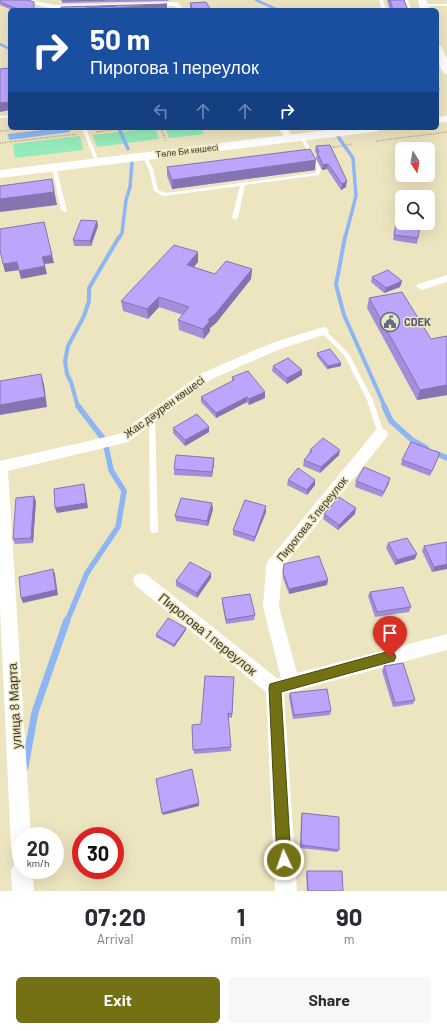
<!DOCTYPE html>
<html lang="en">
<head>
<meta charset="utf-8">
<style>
	body { margin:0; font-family:Barlow,sans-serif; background:#f7f7f7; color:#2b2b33; height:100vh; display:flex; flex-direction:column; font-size:15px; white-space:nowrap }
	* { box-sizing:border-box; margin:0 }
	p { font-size:13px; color:#7c7c81 }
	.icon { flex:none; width:22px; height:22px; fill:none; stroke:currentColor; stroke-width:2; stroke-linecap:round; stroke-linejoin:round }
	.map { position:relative; height:891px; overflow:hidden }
	.sheet { display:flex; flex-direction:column; background:#fff; flex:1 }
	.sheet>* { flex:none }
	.hud { position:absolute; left:8px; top:8px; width:431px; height:122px; border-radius:6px; box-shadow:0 4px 16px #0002; background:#1a4fa0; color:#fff; overflow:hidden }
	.needle { width:26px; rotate:169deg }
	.controls { position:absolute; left:395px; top:142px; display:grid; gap:8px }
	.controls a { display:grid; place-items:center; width:40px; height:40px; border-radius:6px; background:#fff; box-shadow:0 4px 16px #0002; font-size:20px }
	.speed { position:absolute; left:12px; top:827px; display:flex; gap:8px; font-size:20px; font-weight:700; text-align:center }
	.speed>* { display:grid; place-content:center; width:52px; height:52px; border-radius:50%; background:#fff; box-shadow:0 4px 16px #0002; line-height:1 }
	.speed small { font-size:10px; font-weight:400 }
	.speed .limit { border:6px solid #d22; background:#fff; color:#111 }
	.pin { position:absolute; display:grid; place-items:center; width:34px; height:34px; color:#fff; margin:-41px -17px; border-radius:50% 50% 50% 0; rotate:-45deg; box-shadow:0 0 4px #0007 }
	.pin .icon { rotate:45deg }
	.me { position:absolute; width:44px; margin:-22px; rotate:357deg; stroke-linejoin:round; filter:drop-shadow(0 0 3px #0008) }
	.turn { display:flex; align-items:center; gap:14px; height:84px; padding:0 16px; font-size:18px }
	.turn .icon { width:52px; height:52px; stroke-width:2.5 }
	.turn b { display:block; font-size:28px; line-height:34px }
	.lanes { display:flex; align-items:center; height:38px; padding:0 16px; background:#0003; justify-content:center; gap:20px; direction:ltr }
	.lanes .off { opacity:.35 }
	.eta { display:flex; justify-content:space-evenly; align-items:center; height:68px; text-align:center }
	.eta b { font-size:24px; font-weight:700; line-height:28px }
	.action { display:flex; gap:8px; margin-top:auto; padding:8px 16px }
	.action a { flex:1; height:46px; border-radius:6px; background:#737114; color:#fff; font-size:16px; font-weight:700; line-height:46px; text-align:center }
	.action a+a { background:#f7f7f7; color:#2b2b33 }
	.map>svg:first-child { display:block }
	.green { fill:#94eaba }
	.water { fill:#8fb6f4 }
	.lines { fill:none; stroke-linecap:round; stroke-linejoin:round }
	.stream-far4 { stroke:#8fb6f4; stroke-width:2.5 }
	.stream-far3 { stroke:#8fb6f4; stroke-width:3.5 }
	.stream-far2 { stroke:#8fb6f4; stroke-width:4 }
	.stream-far1 { stroke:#8fb6f4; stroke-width:5.5 }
	.stream { stroke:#8fb6f4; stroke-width:7 }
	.path { stroke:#a7a085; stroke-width:1.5; stroke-dasharray:1 1.5; stroke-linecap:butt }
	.lane { fill:#fff; fill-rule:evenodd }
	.street { fill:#fff; fill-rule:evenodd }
	.secondary { fill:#fff; fill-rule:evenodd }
	.wall { fill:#a38eda }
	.shaded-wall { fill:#8474b1 }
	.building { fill:#bda5fd; stroke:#8474b1 }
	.route { fill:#737114; stroke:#4b490d }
	.labels { text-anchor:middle; stroke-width:3; stroke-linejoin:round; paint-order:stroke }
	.far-street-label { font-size:9px; fill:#3c382a; stroke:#ede4c0 }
	.service-label { font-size:11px; font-weight:bold; fill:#4e5e75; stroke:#ede4c0; text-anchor:start }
	.street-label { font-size:11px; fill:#3c382a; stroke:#ede4c0 }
	.near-street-label { font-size:13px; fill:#3c382a; stroke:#ede4c0 }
</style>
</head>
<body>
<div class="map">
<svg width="447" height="891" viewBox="0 0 447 891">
	<rect width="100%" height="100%" fill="#ede4c0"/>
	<g class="green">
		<path d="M155,128l4,11 -62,8 -4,-12z"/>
		<path d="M165,128h36l3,6 -35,4z"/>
		<path d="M80,136l3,14 -68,8 -2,-14z"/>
	</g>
	<path class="water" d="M59,128h11v4l-61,8 -1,-6z"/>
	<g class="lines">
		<g class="stream-far4">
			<path d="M256,0l22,10"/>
			<path d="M0,44l10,5"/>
		</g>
		<g class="stream-far3">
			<path d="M119,128l9,21"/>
			<path d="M332,128l21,30 3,38 -11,42"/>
			<path d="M119,238l3,-5 4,-33 4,-13 2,-25"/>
		</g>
		<g class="stream-far2">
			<path d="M345,237l-9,48 8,30 41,92"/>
			<path d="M78,407l-7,-25 -4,-8 -2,-13 3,-15 16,-30 5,-15v-13l30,-51"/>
		</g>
		<g class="stream-far1">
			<path d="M384,406l7,15 21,19 14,8"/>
			<path d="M435,453l12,5"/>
			<path d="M67,621l20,-48 31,-46 6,-36 -13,-21 -6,-29 -27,-35"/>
		</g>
		<path class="stream" d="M25,767l10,-55 32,-92"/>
		<g class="path">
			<path d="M437,81l3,9 -3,1"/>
			<path d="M161,128l5,13"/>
			<path d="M0,131l29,-3"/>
			<path d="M96,132l30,-4"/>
			<path d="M376,141l71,-9"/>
			<path d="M0,143l77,-9"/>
			<path d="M328,148l25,-4"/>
		</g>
		<g class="lane">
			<path d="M379,0h4l3,10h-4z"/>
			<path d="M404,0h4l3,10h-4z"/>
			<path d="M422,4h25v2h-24z"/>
			<path d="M10,115v2l-10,1v-2z"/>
			<path d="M82,128h4l13,34v1l-4,-1z"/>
			<path d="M300,136l4,1 17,33 -2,5 -74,10 -7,33 -3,2 -3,-2 8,-32 -77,10 -9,-5 -5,-22 -7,-13 4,-1 7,14 5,21 8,3 149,-20 2,-3 -17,-33z"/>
			<path d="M52,166l4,1 11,44 -1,1 -5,-1z"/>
			<path d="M323,329l2,1 24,24 24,46 11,34 -1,2h-4l-1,-2 -11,-34 -23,-45 -24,-24z"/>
			<path d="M152,414l3,3 3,113 -1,2 -3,1 -3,-1 -1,-2 -1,-113z"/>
		</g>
		<g class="street">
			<path d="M21,0h10l24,5 122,-3 2,1 4,7h-6l-2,-4 -120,3 -11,-2z"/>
			<path d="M279,128h8l6,10 -1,2h-6z"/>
			<path d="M447,275v7l-25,8 -4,-2 -2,-2 2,-2z"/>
			<path d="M323,327l4,1 2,3 -2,3 -47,15 -68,30 -84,63 -120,29 23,365h-10v23l-7,-3 -3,-7 -11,-242v-146l119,-27 83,-61 70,-30z"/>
			<path d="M381,429l5,1 2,4 -2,4 -104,130 -3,39 18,66 150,-39v16l-163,44 13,197h-22l-9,-199 -131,-107 -2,-5 2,-5 6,-2 6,2 131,104 3,-1 -18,-71 3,-41 2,-5 108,-131z"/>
			<path d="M21,860v10h12l1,21h-22l-1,-21 4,-7z"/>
		</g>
		<g class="secondary">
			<path d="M418,0h8l4,10h-10z"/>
			<path d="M437,45l4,1 6,13v15l-4,-1 -6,-13z"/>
			<path d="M447,116v6l-10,1v-6z"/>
			<path d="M345,128h35l-2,3 -4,1 -374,46v-8z"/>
		</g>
	</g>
	<g class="wall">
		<path d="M0,0l34,2v8h-22l-12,-5z"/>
		<path d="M62,0h55v2l-55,1z"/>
		<path d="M117,0h52l-1,1 -51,1z"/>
		<path d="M387,0h17l4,10h-18z"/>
		<path d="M190,3l21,7h-21z"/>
		<path d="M167,4v4l-30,2h-76v-3z"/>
		<path d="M316,146l30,41 -5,3 -14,-21 -5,1 -6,-12 1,-4 -2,-2z"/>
		<path d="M167,167l148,3 -143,19 -5,-13z"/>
		<path d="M97,221l1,5 -7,20h-17l-1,-6z"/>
		<path d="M396,223l22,15 -1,6 -24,-4z"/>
		<path d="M198,262l-4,5 21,7 37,-5 -1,10 -35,44 -6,5v3l-6,8 -25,-9 -1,-10 5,-5 -24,-8 -11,12 -25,-8 -2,-10z"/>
		<path d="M372,277l30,4 -2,6 -16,6 -13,-11z"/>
		<path d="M369,298l62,41 16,-3v59l-30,5 -50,-92z"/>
		<path d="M317,353l24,10v3l-14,3 -10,-13z"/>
		<path d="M273,366l29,4v5l-15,9 -15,-13z"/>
		<path d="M232,377l33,21 -16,7 -2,-3 -31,16 -15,-16v-5l31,-15z"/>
		<path d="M173,428l36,4 -24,14 -12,-13z"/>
		<path d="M310,450l29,5 -19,18 -17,-7 1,-6 5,-7z"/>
		<path d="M214,458v5l-2,14 -38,-2v-6z"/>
		<path d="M438,458l-8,18 -29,-11 1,-5z"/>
		<path d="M288,480h27v5l-8,10 -20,-10z"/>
		<path d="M356,481l33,2 -7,14 -27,-10z"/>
		<path d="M36,501l-3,42 -18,1 -2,-5z"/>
		<path d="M266,506v6l-12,30 -21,-7v-5z"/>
		<path d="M213,509l-5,17 -32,-5 -1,-5z"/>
		<path d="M324,514h31l-17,16 -15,-11z"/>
		<path d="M447,542l-15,30 -10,-21 2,-5z"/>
		<path d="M388,543l27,16 -20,6 -9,-17z"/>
		<path d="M284,564l43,21 -38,9 -6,-16z"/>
		<path d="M211,578l-14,20 -21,-12v-5z"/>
		<path d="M370,592l41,15 -2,5 -34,5 -7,-21z"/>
		<path d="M222,598l33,17 -1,5 -28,4 -4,-21z"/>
		<path d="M186,630l-12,17 -18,-10v-2z"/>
		<path d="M384,666l31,34 -2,4 -20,3 -11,-36z"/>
		<path d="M234,677l-2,41 -4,-1 3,34 -37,3 -2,-29 9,-1z"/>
		<path d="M290,693l41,18 -1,4 -37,4 -4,-22z"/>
		<path d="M302,813l37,37 -2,2 -37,-4 1,-32z"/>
		<path d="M307,871l36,20h-36l-1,-17z"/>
	</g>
	<g class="shaded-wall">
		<path d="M167,4v4l-30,2h-22v-2z"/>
		<path d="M10,102v8l-10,2v-9z"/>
		<path d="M316,160l-1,10 -143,19v-9z"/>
		<path d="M328,164l-1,5 -5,1 1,-5z"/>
		<path d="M52,179l5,26 -57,7v-13z"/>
		<path d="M347,181l-1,6 -5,3 1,-6z"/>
		<path d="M97,221l1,5 -7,20 -1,-5z"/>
		<path d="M198,252v10l-11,13v-10z"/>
		<path d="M52,255l2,8 -10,1 -2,-7z"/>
		<path d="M17,262l3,8 -15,2 -2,-8z"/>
		<path d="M45,266l2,8 -26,5 -2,-8z"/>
		<path d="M252,269l-1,10 -35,44 -6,5v3l-6,8 -1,-10 5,-9z"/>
		<path d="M402,281l-2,6 -16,6 2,-5z"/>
		<path d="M159,297v10l-11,12 -1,-10z"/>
		<path d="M341,363v3l-14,3 1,-3z"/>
		<path d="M302,370v5l-15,9v-6z"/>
		<path d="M41,374l3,10 3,23 -47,8v-10z"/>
		<path d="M447,385v10l-30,5 3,-10z"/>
		<path d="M265,392v6l-16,7v-6z"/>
		<path d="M247,397v5l-31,16v-5z"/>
		<path d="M209,427v5l-24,14v-6z"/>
		<path d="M340,450l-1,5 -19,18 1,-6z"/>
		<path d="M214,458v5l-2,14v-5z"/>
		<path d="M390,478l-1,5 -7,14 2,-5z"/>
		<path d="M315,480v5l-8,10v-5z"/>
		<path d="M84,484l1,5 3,19 -31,5 -2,-5z"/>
		<path d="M34,496l2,5 -3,42 -2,-5z"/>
		<path d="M212,503l1,6 -5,17 -1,-5z"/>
		<path d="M266,506v6l-12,30 1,-5z"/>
		<path d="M356,508l-1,6 -17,16 1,-5z"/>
		<path d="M417,554l-2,5 -20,6 2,-5z"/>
		<path d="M447,564v5l-15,3 2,-5z"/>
		<path d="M53,569l2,5 3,21 -35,8 -2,-5z"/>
		<path d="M211,573v5l-14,20v-5z"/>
		<path d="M328,580l-1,5 -38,9v-5z"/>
		<path d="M186,628v2l-12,17v-2z"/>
		<path d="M199,803v3l-36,9 -1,-2z"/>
	</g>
	<g class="building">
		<path d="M0,0h28l6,2v8h-14l-20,-8z"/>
		<path d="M62,0h43l-43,1z"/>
		<path d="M390,0h14l4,10h-15z"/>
		<path d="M206,2l5,8h-18l-3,-7z"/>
		<path d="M167,4l-52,4v-2l-30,2v2h-24v-3z"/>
		<path d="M10,68v34l-10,1v-34z"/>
		<path d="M330,145l17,36 -5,3 -14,-20 -5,1 -6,-13h2l-3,-6z"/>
		<path d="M310,149l6,11 -144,20 -5,-13z"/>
		<path d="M52,179l2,13 -54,7v-13z"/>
		<path d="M81,220l16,1 -7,20 -17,-1z"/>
		<path d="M44,222l8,33 -10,2 3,9 -26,5 -2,-9 -14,2 -3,-14v-21z"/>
		<path d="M396,223l24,3 -2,12 -24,-3z"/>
		<path d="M174,245l24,7 -11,13 28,9 11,-13 26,8 -36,44 -8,7 2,1 -7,8 -25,-9 11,-13 -30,-10 -12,12 -26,-8z"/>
		<path d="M388,270l14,11 -16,7 -14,-11z"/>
		<path d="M402,292l29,47 16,-3v49l-27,5 -51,-92z"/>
		<path d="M330,349l11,14 -13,3 -11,-13z"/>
		<path d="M288,358l14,12 -15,8 -14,-12z"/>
		<path d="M248,371l17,21 -16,7 -2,-2 -31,16 -15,-16 33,-17 -2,-3z"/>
		<path d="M41,374l4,23 -45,8v-24z"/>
		<path d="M197,414l12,13 -24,13 -12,-12z"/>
		<path d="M323,438l17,12 -19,17 -17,-7 8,-9 -2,-1z"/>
		<path d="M411,442l29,11 -8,18 -30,-11z"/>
		<path d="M176,455l38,3 -2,14 -38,-3z"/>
		<path d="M364,467l26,11 -6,14 -28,-11z"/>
		<path d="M298,468l17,12 -8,10 -19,-10z"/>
		<path d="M84,484l2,19 -31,5 -1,-19z"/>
		<path d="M34,496l-3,42 -18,1 3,-41z"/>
		<path d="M339,497l17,11 -17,17 -15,-11z"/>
		<path d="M181,498l31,5 -5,18 -32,-5z"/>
		<path d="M245,500l21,6 -11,31 -22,-7z"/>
		<path d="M407,538l10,16 -20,6 -9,-17z"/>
		<path d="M447,542v22l-13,3 -10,-21z"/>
		<path d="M319,556l9,24 -39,9 -6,-16 1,-9z"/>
		<path d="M190,562l21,11 -14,20 -21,-12z"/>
		<path d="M53,569l3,21 -35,8 -2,-21z"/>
		<path d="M403,587l8,20 -34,5 -7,-20z"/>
		<path d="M250,594l5,21 -29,5 -4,-22z"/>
		<path d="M168,618l18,10 -12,17 -18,-10z"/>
		<path d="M403,663l12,37 -20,3 -11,-37z"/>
		<path d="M205,676l29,1 -2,37 -4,-1 3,34 -38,3 -1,-25 9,-1z"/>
		<path d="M327,689l4,22 -37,4 -4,-22z"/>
		<path d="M192,769l7,34 -37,10 -6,-34z"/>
		<path d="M302,813l37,4v33l-38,-5z"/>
		<path d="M307,871h35l1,20h-35z"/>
	</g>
	<path class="route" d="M390,651l4,2 2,4 -2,4 -4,1 -109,30 10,168 -2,5 -5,2 -5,-2 -2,-5 -8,-172 1,-4z"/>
	<defs>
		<g id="civic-ring" transform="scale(1)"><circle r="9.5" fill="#ede4c0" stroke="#5c6f8a" stroke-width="1.5"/><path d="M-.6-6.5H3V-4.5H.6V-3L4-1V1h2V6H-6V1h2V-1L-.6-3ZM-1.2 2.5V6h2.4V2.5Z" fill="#5c6f8a"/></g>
	</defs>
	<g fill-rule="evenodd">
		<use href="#civic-ring" x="390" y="322"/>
	</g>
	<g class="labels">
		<g class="far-street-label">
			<text transform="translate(187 151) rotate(-7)" y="3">Төле Би көшесі</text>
		</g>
		<g class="service-label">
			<text x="404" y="326">CDEK</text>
		</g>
		<g class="street-label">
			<text transform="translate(164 407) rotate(-36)" y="4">Жас дәурен көшесі</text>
			<text transform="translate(312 519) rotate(-51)" y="4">Пирогова 3 переулок</text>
		</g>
		<g class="near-street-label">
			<text transform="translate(208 634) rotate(39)" y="5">Пирогова 1 переулок</text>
			<text transform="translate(14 706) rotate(-93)" y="5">улица 8 Марта</text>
		</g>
	</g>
</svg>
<div class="controls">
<a><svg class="needle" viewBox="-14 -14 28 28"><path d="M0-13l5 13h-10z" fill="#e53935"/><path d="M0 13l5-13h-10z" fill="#7c7c81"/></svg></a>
<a><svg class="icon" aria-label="search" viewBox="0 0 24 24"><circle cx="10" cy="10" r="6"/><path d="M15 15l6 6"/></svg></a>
</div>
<div class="speed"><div>20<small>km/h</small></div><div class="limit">30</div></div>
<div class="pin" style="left:390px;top:657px;background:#d93025"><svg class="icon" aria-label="arrive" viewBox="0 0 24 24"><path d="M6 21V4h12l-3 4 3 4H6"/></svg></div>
<svg class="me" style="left:284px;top:860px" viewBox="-20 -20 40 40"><circle r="17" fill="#737114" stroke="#fff" stroke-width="3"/><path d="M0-11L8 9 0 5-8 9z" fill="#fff"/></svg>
<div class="hud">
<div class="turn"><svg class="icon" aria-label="right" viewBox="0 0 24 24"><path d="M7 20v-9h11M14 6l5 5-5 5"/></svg><div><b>50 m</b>Пирогова 1 переулок</div></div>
<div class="lanes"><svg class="icon off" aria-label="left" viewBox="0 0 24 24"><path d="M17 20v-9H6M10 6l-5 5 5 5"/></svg><svg class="icon off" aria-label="ahead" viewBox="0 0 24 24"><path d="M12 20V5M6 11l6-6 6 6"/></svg><svg class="icon off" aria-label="ahead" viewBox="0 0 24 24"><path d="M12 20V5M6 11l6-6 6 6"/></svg><svg class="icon" aria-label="right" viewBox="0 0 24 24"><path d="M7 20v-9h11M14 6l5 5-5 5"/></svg></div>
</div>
</div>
<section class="sheet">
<div class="eta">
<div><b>07:20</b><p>Arrival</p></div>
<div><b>1</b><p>min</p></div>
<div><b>90</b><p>m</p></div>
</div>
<div class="action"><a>Exit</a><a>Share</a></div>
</section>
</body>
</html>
